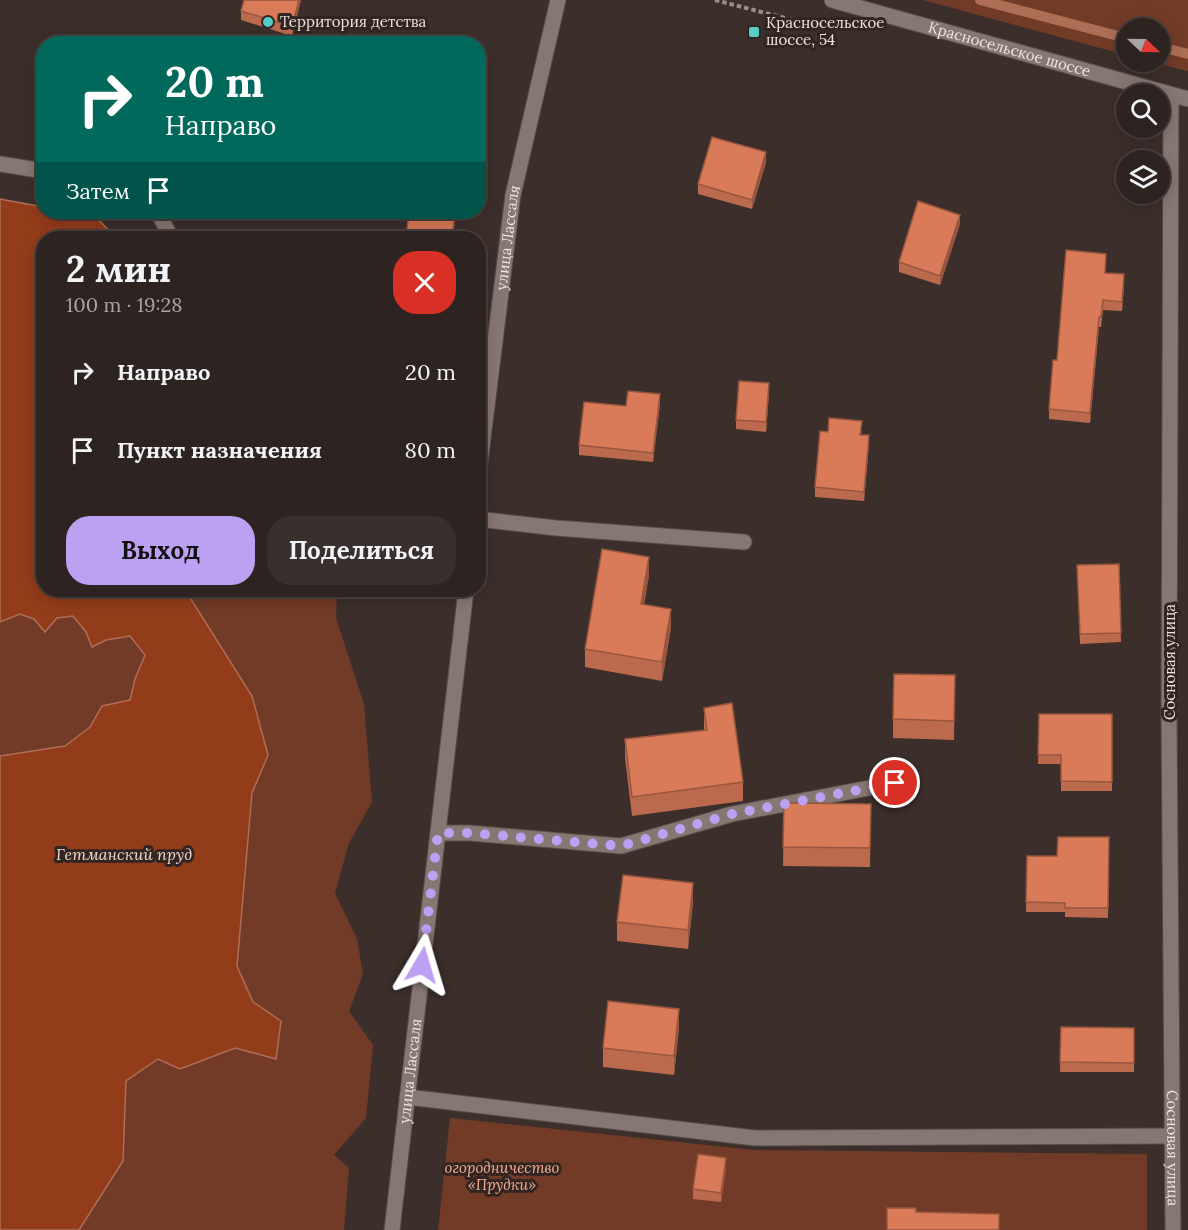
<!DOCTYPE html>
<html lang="ru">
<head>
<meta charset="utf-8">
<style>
	body { margin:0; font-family:Lora,serif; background:#392f2d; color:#f1f3f6; height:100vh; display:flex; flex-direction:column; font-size:22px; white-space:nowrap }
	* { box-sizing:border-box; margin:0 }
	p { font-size:20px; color:#a7a4a5 }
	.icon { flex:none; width:33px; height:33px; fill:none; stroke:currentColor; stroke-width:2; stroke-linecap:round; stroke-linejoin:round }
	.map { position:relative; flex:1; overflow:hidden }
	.details { position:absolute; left:36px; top:231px; width:450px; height:366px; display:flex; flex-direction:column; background:#2d2320; border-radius:24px; box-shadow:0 3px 15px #0003,0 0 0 2px #48403e }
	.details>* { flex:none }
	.banner { position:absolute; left:36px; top:36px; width:450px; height:183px; border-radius:24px; box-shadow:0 3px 15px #0003,0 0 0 2px #48403e; background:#00695c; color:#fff; overflow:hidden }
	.needle { width:39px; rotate:112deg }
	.fabs { position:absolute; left:1116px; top:18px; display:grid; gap:12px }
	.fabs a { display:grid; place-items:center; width:54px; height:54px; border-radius:50%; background:#2d2320; box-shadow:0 3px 15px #0003,0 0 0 2px #48403e; font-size:30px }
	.pin { position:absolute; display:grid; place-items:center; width:51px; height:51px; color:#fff; margin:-26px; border:3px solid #fff; border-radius:50%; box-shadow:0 2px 6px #0007 }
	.me { position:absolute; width:66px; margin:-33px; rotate:7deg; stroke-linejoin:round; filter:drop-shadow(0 0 4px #0008) }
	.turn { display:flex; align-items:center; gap:21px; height:126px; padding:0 30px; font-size:27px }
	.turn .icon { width:78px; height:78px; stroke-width:2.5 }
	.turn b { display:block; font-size:42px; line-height:51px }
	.then { display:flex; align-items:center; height:57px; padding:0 30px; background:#0003; gap:12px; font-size:22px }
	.round { display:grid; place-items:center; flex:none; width:63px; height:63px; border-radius:24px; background:#392f2d }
	.head { display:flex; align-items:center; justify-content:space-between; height:102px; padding:0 30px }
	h1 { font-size:36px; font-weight:700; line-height:45px }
	.primary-button { display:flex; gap:12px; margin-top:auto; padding:12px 30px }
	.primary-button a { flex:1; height:69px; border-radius:24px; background:#bca0f2; color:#111; font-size:24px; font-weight:700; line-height:69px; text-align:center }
	.primary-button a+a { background:#392f2d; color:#f1f3f6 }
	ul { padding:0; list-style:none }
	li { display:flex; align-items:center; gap:18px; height:78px; padding:0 30px }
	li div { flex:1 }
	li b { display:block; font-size:22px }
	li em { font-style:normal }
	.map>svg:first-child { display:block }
	.green { fill:#723b27 }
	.water { fill:#933c1a; stroke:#ae6e56; stroke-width:1.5 }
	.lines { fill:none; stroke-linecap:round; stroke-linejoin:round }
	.stream { stroke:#ae6e56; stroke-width:10 }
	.service-casing { stroke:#574c49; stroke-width:17 }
	.minor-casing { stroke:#574c49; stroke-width:17 }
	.secondary-casing { stroke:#574c49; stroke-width:17 }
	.path { stroke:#998f8b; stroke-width:4; stroke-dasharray:4.5 3; stroke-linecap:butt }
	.service { stroke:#877772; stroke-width:15 }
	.minor { stroke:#877772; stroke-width:15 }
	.secondary { stroke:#877772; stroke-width:15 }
	.wall { fill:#bb6a4d }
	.shaded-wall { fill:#98563e }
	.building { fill:#d97b59; stroke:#98563e; stroke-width:1.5 }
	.route { stroke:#bca0f2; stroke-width:10; stroke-dasharray:0 18 }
	.poi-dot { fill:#54cdc7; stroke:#322521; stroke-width:2 }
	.labels { text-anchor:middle; stroke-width:6; stroke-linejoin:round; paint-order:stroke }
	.poi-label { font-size:15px; fill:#ece4e1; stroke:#322521; text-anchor:start }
	.street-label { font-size:15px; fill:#ece4e1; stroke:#322521 }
	.park-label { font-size:15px; font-style:italic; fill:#f8ae94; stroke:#322521 }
	.water-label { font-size:16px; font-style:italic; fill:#f0d6cd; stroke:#322521 }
</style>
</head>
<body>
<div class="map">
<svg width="1188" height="1230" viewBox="0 0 1188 1230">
	<rect width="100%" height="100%" fill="#3c2f2b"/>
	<g class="green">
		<path d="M923,0h265v71l-37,-9h9v-34h-34v27z"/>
		<path d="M186,590h151l-1,28 28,86 8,98 -23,41 -14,50 22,46 6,35 -14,37 24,34 -7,73 -32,37 15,13 -5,62h-265l44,-69 2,-80 33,-22 22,10 55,-21 40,11 6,-37 -28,-20 -16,-36 15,-173 16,-38z"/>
		<path d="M20,614l14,5 39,-3 13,16 6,15 14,-7 24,-4 15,19 -10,24 -5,21 -28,6 -12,21 -25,19 -65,10v-134z"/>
		<path d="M450,1118l304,32 393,4v76h-709z"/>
	</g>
	<path class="water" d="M0,199l43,8 1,5h25l26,4 21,22h-72v352h142l1,3 65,103 16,59 -16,38 -15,173 16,36 28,19 -5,38 -41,-11 -55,21 -22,-10 -32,22 -3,80 -44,69h-79v-474l65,-10 25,-19 12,-21 28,-6 5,-21 10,-24 -15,-19 -24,4 -14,7 -6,-15 -13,-16 -16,2 -12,14 -11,-13 -14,-5 -20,8z"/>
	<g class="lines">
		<g class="stream">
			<path d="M980,0l146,38"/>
			<path d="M1160,47l28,7"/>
		</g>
		<g class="service-casing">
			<g id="service">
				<path d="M0,164l44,7"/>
				<path d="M158,212l13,26"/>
				<path d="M478,519l78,9 188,14"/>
				<path d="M438,833h32l151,13 111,-32 163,-31"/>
				<path d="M407,1097l348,41 417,-2"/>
			</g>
		</g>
		<g class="minor-casing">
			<g id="minor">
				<path id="s1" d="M1171,95l-2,621 4,514"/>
				<path id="s2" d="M478,479l35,-284 45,-195"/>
				<path id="s3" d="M392,1230l74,-640"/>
			</g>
		</g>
		<g class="secondary-casing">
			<g id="secondary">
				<path id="s4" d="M832,0l356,99"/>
			</g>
		</g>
		<path class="path" d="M715,0l109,28"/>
		<use href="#service" class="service"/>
		<use href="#minor" class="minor"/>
		<use href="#secondary" class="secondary"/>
	</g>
	<g class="wall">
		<path d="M301,0l-9,36 -51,-16v-9z"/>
		<path d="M766,162l-14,47 -54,-15v-10z"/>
		<path d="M960,224l-20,61 -41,-13v-10z"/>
		<path d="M1106,263l-1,10 19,11 -2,27 -19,-1 -2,17h-2l-9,96 -41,-4v-10l8,-49z"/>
		<path d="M769,393l-3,39 -30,-3v-9z"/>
		<path d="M660,404l-7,58 -74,-7v-10z"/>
		<path d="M862,431l-1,4 8,10 -5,56 -49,-4v-10l13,-55z"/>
		<path d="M1119,564l2,78 -41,2 -3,-79z"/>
		<path d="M649,575l-5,29 27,24 -9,53 -77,-14v-18z"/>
		<path d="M955,675l-1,65 -61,-2v-19z"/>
		<path d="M704,708l39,74v19l-111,15 -7,-58v-19l79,-9z"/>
		<path d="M1039,714h73v77h-51v-27h-23z"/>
		<path d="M784,803l87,1 -1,63 -87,-1z"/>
		<path d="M1109,837l-1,81 -43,-1v-5h-39l1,-56h30z"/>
		<path d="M693,902l-5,47 -71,-8v-19z"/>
		<path d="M1061,1027l73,1v44h-74z"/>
		<path d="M679,1028l-5,47 -71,-8v-19z"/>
		<path d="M726,1167l-5,35 -28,-3v-10z"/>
	</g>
	<g class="shaded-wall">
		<path d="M299,0h2l-9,36v-10z"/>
		<path d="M766,152v10l-14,47v-9z"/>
		<path d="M455,212h1l-3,26h-1z"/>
		<path d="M960,215v9l-20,61v-9z"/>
		<path d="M1124,274v10l-2,27v-9z"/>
		<path d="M1099,317v10l-9,96v-10z"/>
		<path d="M769,383v10l-3,39v-10z"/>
		<path d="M660,394v10l-7,58v-9z"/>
		<path d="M869,435v10l-5,56v-9z"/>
		<path d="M649,557v18l-8,48v-19z"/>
		<path d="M671,609v19l-9,53v-19z"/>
		<path d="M693,883v19l-5,47v-19z"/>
		<path d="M679,1009v19l-5,47v-19z"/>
		<path d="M726,1158v9l-5,35v-9z"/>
	</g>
	<g class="building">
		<path d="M244,0h55l-7,26 -51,-15z"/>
		<path d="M139,35l29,6v3h-30z"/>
		<path d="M712,137l54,15 -14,48 -54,-16z"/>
		<path d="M918,201l42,14 -20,61 -41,-14z"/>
		<path d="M409,212h46l-3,26h-46z"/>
		<path d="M1066,250l40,4 -1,19 19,1 -2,28 -19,-2 -2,17h-2l-9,96 -41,-4 4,-49h4z"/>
		<path d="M739,381l30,2 -3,39 -30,-2z"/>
		<path d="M628,391l32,3 -7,59 -74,-8 5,-43 42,4z"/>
		<path d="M829,418l33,3 -2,14h9l-5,57 -49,-5 5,-56 8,1z"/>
		<path d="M602,549l47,8 -8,47 30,5 -9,53 -77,-13z"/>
		<path d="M1119,564l2,69 -41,1 -3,-69z"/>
		<path d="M894,674l61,1 -1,46 -61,-2z"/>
		<path d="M732,703l11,79 -111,15 -7,-58 82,-9 -3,-22z"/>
		<path d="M1039,714h73v68l-51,-1v-26h-23z"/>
		<path d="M784,803l87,1 -1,44 -87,-1z"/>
		<path d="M1058,837h51l-1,71h-43v-5l-39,-1 1,-46h30z"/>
		<path d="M623,875l70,8 -5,47 -71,-8z"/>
		<path d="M608,1001l71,8 -5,47 -71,-8z"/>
		<path d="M1061,1027l73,1v35l-74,-1z"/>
		<path d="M698,1154l28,4 -5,35 -28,-4z"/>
		<path d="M887,1208h29v4l83,2v16h-112z"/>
	</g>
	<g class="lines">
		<path class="route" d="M422,965l16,-132h32l151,13 111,-32 163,-31"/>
	</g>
	<g class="poi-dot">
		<circle cx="268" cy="22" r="6"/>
		<rect x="748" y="26" width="12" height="12" rx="3"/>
	</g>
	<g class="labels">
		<g class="poi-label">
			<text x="280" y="27">Территория детства</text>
			<text x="766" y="28">Красносельское<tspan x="766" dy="17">шоссе, 54</tspan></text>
		</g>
		<g class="street-label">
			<text dy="5" stroke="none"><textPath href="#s4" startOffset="184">Красносельское шоссе</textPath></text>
			<text dy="5" stroke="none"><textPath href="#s2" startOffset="243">улица Лассаля</textPath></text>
			<text transform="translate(1170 662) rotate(-90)" y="5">Сосновая улица</text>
			<text dy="5" stroke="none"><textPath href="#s3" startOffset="160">улица Лассаля</textPath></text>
			<text dy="5" stroke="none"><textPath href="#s1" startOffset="1053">Сосновая улица</textPath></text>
		</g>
		<g class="park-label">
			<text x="502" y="1173">огородничество<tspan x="502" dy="17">«Прудки»</tspan></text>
		</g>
		<g class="water-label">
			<text x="124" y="860">Гетманский пруд</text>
		</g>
	</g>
</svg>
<div class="fabs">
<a><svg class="needle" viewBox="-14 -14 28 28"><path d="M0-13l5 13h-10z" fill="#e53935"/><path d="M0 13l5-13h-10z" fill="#a7a4a5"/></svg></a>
<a><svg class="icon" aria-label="search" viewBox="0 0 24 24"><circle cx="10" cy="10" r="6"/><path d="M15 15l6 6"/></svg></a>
<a><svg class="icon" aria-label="layers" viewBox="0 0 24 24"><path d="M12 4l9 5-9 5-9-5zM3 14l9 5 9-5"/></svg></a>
</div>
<div class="pin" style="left:895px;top:783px;background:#d93025"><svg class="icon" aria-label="arrive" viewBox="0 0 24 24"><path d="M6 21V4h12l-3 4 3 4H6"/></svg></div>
<svg class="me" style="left:422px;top:965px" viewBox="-20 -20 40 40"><path d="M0-17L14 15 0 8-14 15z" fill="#bca0f2" stroke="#fff" stroke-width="4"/></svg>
<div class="banner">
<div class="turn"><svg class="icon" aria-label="right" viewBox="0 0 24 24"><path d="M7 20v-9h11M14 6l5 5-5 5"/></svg><div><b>20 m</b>Направо</div></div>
<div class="then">Затем<svg class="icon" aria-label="arrive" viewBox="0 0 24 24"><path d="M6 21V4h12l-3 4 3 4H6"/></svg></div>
</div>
<section class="details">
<div class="head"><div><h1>2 мин</h1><p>100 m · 19:28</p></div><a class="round" style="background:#d93025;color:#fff"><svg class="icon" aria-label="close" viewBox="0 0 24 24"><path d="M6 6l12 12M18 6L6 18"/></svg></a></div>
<ul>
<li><svg class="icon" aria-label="right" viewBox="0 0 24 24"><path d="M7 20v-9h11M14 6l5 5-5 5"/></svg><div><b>Направо</b></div><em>20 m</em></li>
<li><svg class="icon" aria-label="arrive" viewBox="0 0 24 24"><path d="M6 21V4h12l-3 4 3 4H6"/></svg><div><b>Пункт назначения</b></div><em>80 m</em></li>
</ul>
<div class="primary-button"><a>Выход</a><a>Поделиться</a></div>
</section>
</div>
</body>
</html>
